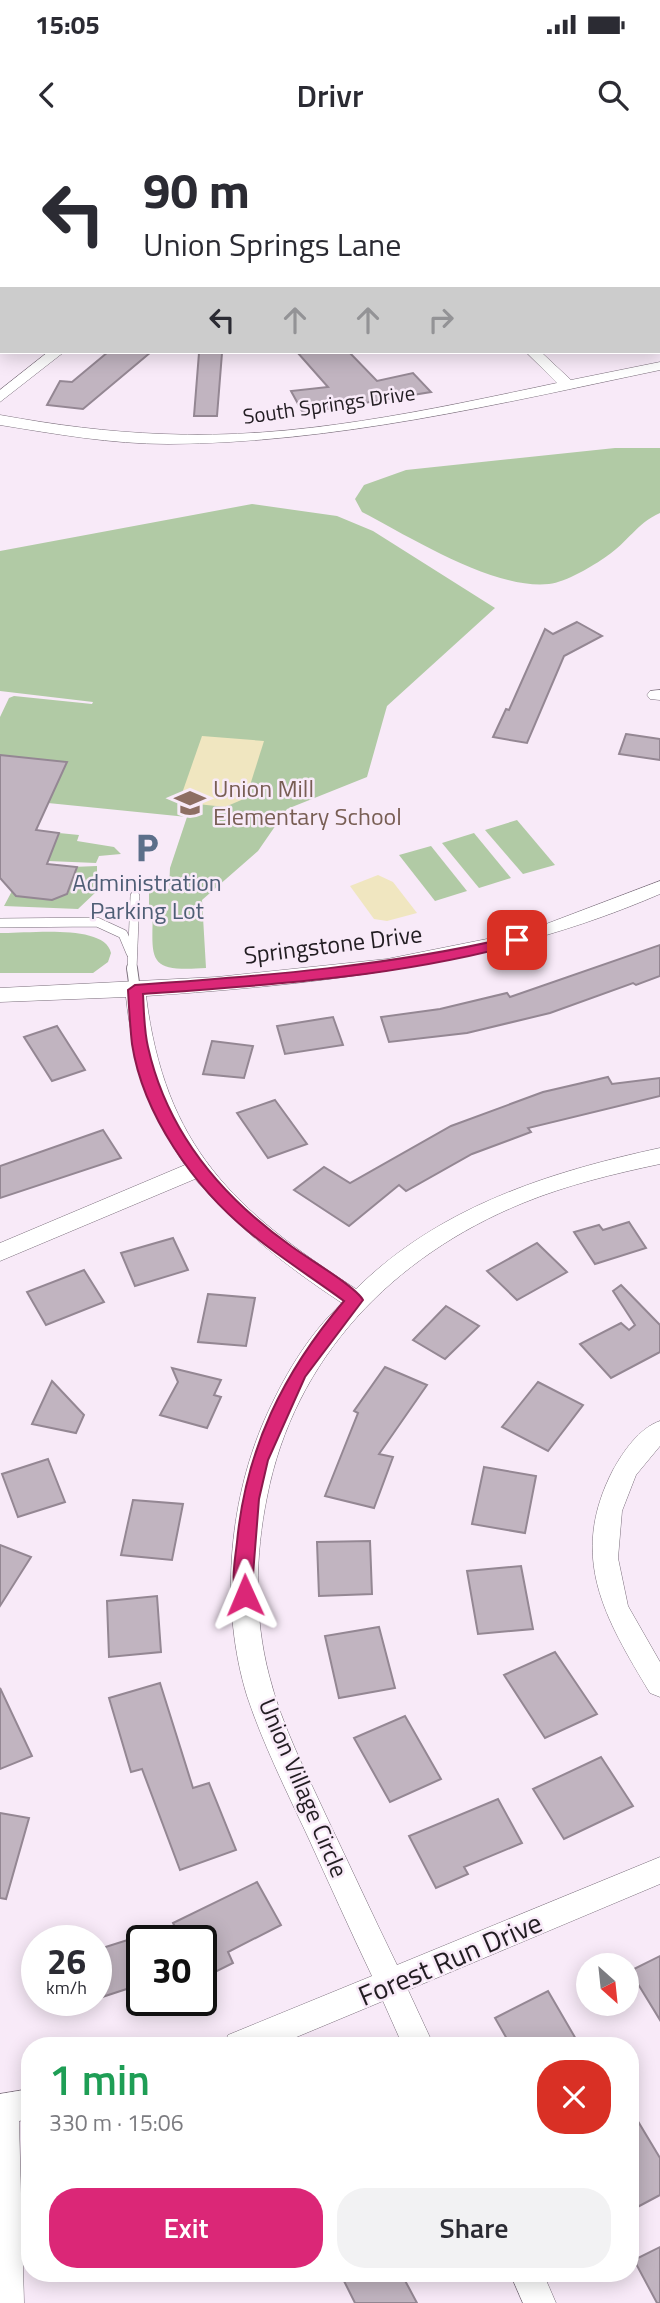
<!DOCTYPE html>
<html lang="en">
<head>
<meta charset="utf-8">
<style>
	body { margin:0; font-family:"Titillium Web",sans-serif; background:#f2f2f3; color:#2b2b33; height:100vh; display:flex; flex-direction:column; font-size:26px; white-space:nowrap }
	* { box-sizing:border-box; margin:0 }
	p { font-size:23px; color:#7c7c81 }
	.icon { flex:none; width:38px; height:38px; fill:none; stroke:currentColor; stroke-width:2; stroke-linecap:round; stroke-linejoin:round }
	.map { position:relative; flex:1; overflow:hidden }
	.panel { position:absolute; left:21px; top:1897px; width:618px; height:245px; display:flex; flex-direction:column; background:#fff; border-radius:28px; box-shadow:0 4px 18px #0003 }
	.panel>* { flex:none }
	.guide { position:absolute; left:0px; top:0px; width:662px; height:214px; box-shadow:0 4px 18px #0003; background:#fff; color:#2b2b33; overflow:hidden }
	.needle { width:46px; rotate:153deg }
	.buttons { position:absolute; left:576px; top:1813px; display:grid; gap:14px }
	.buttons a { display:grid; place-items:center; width:63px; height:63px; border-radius:50%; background:#fff; box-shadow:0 4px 18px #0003; font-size:35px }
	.speed { position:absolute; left:21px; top:1785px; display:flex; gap:14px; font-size:35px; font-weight:700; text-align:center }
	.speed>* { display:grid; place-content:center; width:91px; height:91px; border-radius:50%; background:#fff; box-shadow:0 4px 18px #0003; line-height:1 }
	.speed small { font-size:18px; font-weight:400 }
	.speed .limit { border:4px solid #111; border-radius:10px; background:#fff; color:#111 }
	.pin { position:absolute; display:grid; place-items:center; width:60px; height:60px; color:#fff; margin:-30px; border-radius:14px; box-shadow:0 4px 10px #0006 }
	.me { position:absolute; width:77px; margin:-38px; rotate:359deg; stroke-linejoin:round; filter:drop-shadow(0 0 5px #0008) }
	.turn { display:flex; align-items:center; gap:24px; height:147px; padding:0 28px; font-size:32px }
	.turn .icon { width:91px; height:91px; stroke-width:2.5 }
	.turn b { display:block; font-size:49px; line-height:60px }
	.lanes { display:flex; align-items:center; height:66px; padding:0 28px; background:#0003; justify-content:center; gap:35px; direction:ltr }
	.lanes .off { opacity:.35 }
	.round { display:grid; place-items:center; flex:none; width:74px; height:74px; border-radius:28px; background:#f2f2f3 }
	.summary { display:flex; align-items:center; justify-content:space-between; height:119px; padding:0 28px }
	h1 { font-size:42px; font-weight:600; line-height:52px; color:#1e9e55 }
	.cta { display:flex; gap:14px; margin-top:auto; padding:14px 28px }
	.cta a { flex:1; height:80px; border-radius:28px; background:#db2777; color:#fff; font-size:28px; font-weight:600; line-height:80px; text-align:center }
	.cta a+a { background:#f2f2f3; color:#2b2b33 }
	.status { display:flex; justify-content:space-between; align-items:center; height:49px; padding:0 35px; background:#fff; direction:ltr }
	.status svg { height:19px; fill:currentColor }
	header { display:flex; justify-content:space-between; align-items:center; height:91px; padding:0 28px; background:#fff; font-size:32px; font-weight:600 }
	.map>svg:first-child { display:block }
	.green { fill:#b1caa5 }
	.sand { fill:#f0e6c0 }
	.building { fill:#c1b4c0; stroke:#948793; stroke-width:2 }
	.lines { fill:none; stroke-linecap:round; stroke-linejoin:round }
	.lane-far1-casing { stroke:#7a6e7b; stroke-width:10 }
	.lane-casing { stroke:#7a6e7b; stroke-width:12 }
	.street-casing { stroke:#7a6e7b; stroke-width:1 }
	.lane-far1 { stroke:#fff; stroke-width:9 }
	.lane { stroke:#fff; stroke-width:10 }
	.street { fill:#fff; fill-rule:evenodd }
	.route { fill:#db2777; stroke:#8e194d; stroke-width:2 }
	.labels { text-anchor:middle; stroke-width:5; stroke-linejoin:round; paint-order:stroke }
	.far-street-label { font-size:21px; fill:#221d22; stroke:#f8eaf8 }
	.education-label { font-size:24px; fill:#785e54; stroke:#f8eaf8; text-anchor:start }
	.service-label { font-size:24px; fill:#4e5e75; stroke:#f8eaf8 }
	.street-label { font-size:24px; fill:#221d22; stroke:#f8eaf8 }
	.near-street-label { font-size:28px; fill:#221d22; stroke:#f8eaf8 }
</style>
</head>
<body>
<div class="status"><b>15:05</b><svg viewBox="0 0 49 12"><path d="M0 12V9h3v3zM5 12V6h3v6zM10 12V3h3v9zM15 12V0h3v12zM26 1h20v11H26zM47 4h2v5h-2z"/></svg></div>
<header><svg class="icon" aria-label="back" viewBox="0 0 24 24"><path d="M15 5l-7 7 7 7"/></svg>Drivr<svg class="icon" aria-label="search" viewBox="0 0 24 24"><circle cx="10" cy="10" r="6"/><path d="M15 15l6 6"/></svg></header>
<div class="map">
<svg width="660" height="2163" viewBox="0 0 660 2163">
	<rect width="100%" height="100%" fill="#f8eaf8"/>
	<g class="green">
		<path d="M615,308h45v65c-23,10 -33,30 -53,43 -14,10 -41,26 -58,28 -55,6 -139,-47 -187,-72l-7,-13 9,-14 42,-15z"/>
		<path d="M252,364l85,12 36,15 122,77 -108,98 -20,71 -80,32 -29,42 -56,49 4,68c-60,4 -54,-7 -53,-60h-4v-17l20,-2 1,-21 17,-51 -139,-14 19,-41 -67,-7v-38l9,-19 5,-2 78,8 1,-2 -93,-11v-140z"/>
		<path d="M517,680l38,45 -32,9 -38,-44z"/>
		<path d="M59,693l20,2 -2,6 37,6 7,7 -22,2 -3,7 -48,-2z"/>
		<path d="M474,693l37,45 -32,10 -37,-45z"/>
		<path d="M431,706l36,45 -32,10 -36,-46z"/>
		<path d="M97,726v25l-19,18 -74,-3 8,-15 4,5 36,4 15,-6 9,-23 -4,-4z"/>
		<path d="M0,793c25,1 105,-10 111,20l-3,9 -15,11h-93z"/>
	</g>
	<g class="sand">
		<path d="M202,596l62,5 -18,57 -21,9 -46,-5z"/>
		<path d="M378,735l15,7 24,31 -30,8 -13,-2 -24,-33z"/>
	</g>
	<g class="building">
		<path d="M108,212h43l-68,57 -36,-4 13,-24 12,1z"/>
		<path d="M297,212h52l28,29 36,-8 18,19 -128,21 -12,-22 37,-4z"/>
		<path d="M199,213h23l-5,63h-23z"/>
		<path d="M577,482l25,14 -38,20 -37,87 -34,-6 13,-28 3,1 36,-81 8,5z"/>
		<path d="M626,594l34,5v21l-41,-6z"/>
		<path d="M0,615l67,7 -31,68 23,3 -12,31 30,3 -10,27 -15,6 -36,-4 -16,-18z"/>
		<path d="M660,805v31l-24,9 -3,-2 -83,30 -83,20 -78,9 -8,-25 59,-8 67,-16 3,4z"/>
		<path d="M333,877l10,28 -58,9 -8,-28z"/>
		<path d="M57,886l28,44 -33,11 -28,-44z"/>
		<path d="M212,901l41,5 -9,32 -41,-4z"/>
		<path d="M608,937l4,7 48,-6v18l-132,32 3,4 -59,22 -66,37 -7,-6 -50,41 -55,-36 30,-23 26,16 101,-57 92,-34z"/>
		<path d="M275,960l32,44 -39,14 -31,-45z"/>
		<path d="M103,990l18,28 -121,40v-32z"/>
		<path d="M629,1082l17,26 -51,16 -21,-32 25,-7 4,5z"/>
		<path d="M173,1098l15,32 -53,16 -14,-33z"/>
		<path d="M537,1103l30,29 -50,28 -30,-29z"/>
		<path d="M84,1130l20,32 -58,23 -19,-33z"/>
		<path d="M621,1145l39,40v27l-49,26 -31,-34 41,-21 8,7 6,-5 -22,-34z"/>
		<path d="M208,1154l47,4 -9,48 -48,-4z"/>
		<path d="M446,1166l33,20 -34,33 -32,-19z"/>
		<path d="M385,1227l42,18 -48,69 14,3 -19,51 -49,-12 33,-83 -4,-2z"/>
		<path d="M172,1228l49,12 -7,15 7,2 -14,31 -47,-13 18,-33z"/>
		<path d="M52,1241l32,34 -8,18 -44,-9z"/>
		<path d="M538,1242l45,23 -35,46 -46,-24z"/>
		<path d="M48,1319l17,43 -47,15 -16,-43z"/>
		<path d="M484,1327l52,9 -11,57 -53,-9z"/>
		<path d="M133,1360l50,4 -11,56 -51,-5z"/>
		<path d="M370,1401l2,53 -53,2 -2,-54z"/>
		<path d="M0,1405l31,12 -31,49z"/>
		<path d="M521,1426l12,63 -55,5 -11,-63z"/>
		<path d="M157,1456l4,56 -52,5 -2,-56z"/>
		<path d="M379,1487l16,61 -56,10 -14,-62z"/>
		<path d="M555,1512l42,62 -52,24 -41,-63z"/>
		<path d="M160,1543l33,105 16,-5 27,67 -56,20 -38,-101 -11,3 -22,-74z"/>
		<path d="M0,1548l32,68 -32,13z"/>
		<path d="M405,1576l36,63 -51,23 -36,-64z"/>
		<path d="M601,1617l32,49 -69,33 -31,-50z"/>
		<path d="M498,1659l24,44 -58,24 4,7 -32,14 -27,-52z"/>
		<path d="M0,1673l29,5 -23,81 -6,-1z"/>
		<path d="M257,1742l24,43 -53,27 5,11 -32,16v-38h-19l-9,-18z"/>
		<path d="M137,1797l5,17v30l-46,15v-49z"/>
		<path d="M660,1816v64l-30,-49z"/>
		<path d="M548,1851l32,55h-69l-16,-28z"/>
		<path d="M630,1968l30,50v37l-30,16z"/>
		<path d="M660,2107v56h-3l-23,-43z"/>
		<path d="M340,2133h61l16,30h-62z"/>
	</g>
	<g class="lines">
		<g class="lane-far1-casing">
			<g id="lane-far1">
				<path d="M0,783l97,-1 26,12 8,19"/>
				<path d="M132,830l3,-74"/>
			</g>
		</g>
		<g class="lane-casing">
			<path id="lane" d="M132,828l3,22"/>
		</g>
		<g class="street-casing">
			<g id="street">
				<rect x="150" y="0" width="12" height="2"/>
				<path d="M48,212h16l-64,50v-12z"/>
				<path d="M526,212h15l30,28 89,-18v8c-162,34 -325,73 -492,74 -57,0 -112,-10 -168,-19v-10c55,10 108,17 163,19 132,6 266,-24 394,-51z"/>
				<path d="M660,550v10l-10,-1 -3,-4 3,-4z"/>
				<path d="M660,741v13c-164,71 -337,90 -514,102 19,151 87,213 210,293 83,-82 193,-117 304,-141v16c-47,10 -93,21 -137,39 -130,53 -229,155 -256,294 -12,59 -13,120 2,178 13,52 38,99 60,147 23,48 45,96 68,143l263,-108v27l-252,106 26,56h-31l-20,-45 -108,45h-51l4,-11 144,-59c-22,-46 -43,-93 -64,-139 -22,-47 -45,-93 -61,-141 -27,-88 -19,-191 17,-275 19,-43 43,-85 78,-118 -55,-36 -104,-75 -147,-124l-195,82v-18l185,-78c-36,-52 -52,-105 -59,-168l-126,5v-14l217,-11 170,-18 110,-22 49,-13z"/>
				<path d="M660,1281v25l-24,29 -14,36 -4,47 10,48 32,56v35l-10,-4c-45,-75 -82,-136 -37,-223 10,-18 26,-42 47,-49z"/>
				<path d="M30,1949v30l-11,2 5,182h-24v-209z"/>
				<path d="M510,2133h33l13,30h-33z"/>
			</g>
		</g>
		<use href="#lane-far1" class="lane-far1"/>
		<use href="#lane" class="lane"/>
		<use href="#street" class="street"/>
	</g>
	<path class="route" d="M517,796l5,1v6c-124,34 -251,42 -379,51 1,18 1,36 5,53 19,85 74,150 143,199 16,12 64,40 72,54l-58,77 -37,83 -9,39 -8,101h-13c-8,-16 -3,-40 -1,-58 9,-94 46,-169 107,-241 -31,-23 -65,-44 -95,-69 -55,-45 -106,-117 -117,-188 -2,-18 -3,-36 -4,-54l7,-5c129,-9 256,-19 382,-49z"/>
	<defs>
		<g id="school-bare" transform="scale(2.415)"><path d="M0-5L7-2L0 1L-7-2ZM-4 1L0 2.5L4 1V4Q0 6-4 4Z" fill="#8d6e63" stroke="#f8eaf8" stroke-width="2.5" paint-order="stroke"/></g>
		<g id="parking-bare" transform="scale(2.415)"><path d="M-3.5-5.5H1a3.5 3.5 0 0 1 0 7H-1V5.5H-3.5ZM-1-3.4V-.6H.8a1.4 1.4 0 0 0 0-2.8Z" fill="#5c6f8a" stroke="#f8eaf8" stroke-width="2.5" paint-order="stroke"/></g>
	</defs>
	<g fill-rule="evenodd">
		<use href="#school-bare" x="190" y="663"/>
		<use href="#parking-bare" x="147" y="708"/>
	</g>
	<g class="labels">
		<g class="far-street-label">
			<text transform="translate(329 265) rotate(-8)" y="7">South Springs Drive</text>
		</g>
		<g class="education-label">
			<text x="213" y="657">Union Mill<tspan x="213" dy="28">Elementary School</tspan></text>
		</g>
		<g class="service-label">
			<text x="147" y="751">Administration<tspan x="147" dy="28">Parking Lot</tspan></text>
		</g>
		<g class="street-label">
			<text transform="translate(333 805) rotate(-7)" y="8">Springstone Drive</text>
			<text transform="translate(303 1648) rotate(67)" y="8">Union Village Circle</text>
		</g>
		<g class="near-street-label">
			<text transform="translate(450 1819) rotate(-23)" y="10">Forest Run Drive</text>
		</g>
	</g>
</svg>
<div class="buttons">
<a><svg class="needle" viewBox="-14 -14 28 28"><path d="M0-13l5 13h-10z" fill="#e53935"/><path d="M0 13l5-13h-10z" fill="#7c7c81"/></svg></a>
</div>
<div class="speed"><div>26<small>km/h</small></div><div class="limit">30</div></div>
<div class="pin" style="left:517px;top:800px;background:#d93025"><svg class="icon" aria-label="arrive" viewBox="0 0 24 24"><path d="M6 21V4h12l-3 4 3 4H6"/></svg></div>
<svg class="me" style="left:245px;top:1455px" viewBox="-20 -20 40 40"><path d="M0-17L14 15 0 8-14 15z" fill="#db2777" stroke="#fff" stroke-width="4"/></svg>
<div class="guide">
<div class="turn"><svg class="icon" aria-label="left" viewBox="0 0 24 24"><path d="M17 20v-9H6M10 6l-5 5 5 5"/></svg><div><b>90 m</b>Union Springs Lane</div></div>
<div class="lanes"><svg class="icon" aria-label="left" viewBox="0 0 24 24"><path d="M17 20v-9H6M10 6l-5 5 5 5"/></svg><svg class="icon off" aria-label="ahead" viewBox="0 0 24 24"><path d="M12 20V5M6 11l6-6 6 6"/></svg><svg class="icon off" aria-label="ahead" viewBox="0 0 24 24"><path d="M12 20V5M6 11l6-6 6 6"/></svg><svg class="icon off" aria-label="right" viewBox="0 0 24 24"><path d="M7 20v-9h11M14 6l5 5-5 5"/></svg></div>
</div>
<section class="panel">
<div class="summary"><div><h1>1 min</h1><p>330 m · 15:06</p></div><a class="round" style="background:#d93025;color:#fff"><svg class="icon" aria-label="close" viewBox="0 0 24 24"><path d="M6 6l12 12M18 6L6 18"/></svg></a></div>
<div class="cta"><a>Exit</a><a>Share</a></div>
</section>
</div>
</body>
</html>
